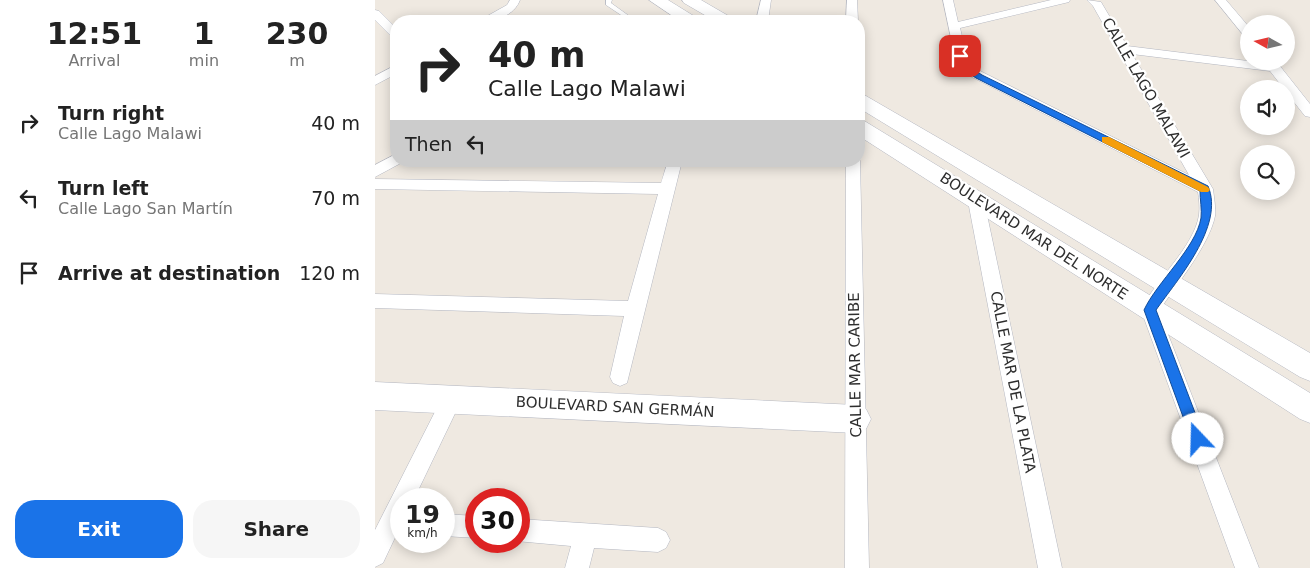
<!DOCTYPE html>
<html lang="en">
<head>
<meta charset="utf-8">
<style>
	body { margin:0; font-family:"DejaVu Sans",sans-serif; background:#f6f6f6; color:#222; height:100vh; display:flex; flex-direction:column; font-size:19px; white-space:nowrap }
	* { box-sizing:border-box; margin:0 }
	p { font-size:16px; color:#767676 }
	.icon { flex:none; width:28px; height:28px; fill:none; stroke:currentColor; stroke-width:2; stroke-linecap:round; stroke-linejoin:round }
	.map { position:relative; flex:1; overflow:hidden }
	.side { display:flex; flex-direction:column; background:#fff; width:375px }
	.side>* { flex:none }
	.banner { position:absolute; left:15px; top:15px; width:475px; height:152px; border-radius:20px; box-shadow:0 2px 12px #0003; background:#fff; color:#222; overflow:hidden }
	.needle { width:32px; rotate:278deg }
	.fabs { position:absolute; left:865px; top:15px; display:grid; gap:10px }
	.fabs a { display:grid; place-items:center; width:55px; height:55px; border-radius:50%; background:#fff; box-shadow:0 2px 12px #0003; font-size:25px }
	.speed { position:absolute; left:15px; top:488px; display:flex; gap:10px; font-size:25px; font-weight:700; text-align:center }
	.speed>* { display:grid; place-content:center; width:65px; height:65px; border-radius:50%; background:#fff; box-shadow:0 2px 12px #0003; line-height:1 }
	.speed small { font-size:12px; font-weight:400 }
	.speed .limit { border:8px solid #d22; background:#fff; color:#111 }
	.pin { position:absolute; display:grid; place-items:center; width:42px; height:42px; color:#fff; margin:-21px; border-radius:10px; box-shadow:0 2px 8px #0006 }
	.me { position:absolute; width:55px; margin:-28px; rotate:339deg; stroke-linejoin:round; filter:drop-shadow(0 0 4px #0008) }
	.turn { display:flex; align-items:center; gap:18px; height:105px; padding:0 15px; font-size:22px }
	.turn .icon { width:65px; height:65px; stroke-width:2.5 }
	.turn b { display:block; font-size:35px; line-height:42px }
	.then { display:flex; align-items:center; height:48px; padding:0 15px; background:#0003; gap:10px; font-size:19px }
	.eta { display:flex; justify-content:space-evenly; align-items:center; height:85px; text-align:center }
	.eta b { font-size:30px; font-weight:800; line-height:35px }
	.cta { display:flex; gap:10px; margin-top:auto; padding:10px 15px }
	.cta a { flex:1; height:58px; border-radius:20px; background:#1a73e8; color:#fff; font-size:20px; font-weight:800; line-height:58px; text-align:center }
	.cta a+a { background:#f6f6f6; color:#222 }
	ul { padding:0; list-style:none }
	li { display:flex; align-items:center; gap:15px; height:75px; padding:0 15px }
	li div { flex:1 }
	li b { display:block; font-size:19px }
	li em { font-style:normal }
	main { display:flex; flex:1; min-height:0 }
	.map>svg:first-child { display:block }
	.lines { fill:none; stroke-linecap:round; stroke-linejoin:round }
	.lane-casing { stroke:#b4b7c1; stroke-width:1 }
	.street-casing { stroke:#b4b7c1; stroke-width:1 }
	.secondary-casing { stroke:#b4b7c1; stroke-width:1 }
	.lane { fill:#fff; fill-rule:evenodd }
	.street { fill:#fff; fill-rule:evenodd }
	.secondary { fill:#fff; fill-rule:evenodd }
	.route { fill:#1a73e8; stroke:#114b97 }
	.slow { fill:#f59e0b }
	.labels { text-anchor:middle; stroke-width:4.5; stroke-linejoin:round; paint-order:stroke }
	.street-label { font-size:15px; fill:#2e2e2e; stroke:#fff }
</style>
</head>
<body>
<main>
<section class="side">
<div class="eta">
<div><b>12:51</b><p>Arrival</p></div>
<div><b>1</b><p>min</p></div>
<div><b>230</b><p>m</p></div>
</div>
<ul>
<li><svg class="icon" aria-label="right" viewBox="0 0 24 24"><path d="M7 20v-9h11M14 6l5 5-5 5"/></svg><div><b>Turn right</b><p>Calle Lago Malawi</p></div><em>40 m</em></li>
<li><svg class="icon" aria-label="left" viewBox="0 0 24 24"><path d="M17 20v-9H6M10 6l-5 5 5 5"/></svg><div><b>Turn left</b><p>Calle Lago San Martín</p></div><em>70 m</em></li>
<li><svg class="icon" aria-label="arrive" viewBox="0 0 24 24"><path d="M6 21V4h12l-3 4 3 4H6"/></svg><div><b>Arrive at destination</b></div><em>120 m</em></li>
</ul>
<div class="cta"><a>Exit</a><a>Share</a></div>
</section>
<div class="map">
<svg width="935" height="568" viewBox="0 0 935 568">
	<rect width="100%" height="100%" fill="#efe9e1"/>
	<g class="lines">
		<g class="lane-casing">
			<path id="lane" d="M231,0h6l-1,3 25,18h-6l-24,-16z"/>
		</g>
		<g class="street-casing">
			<g id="street">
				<path d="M135,0h10c-6,16 -24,21 -40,21l2,-2 25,-14z"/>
				<path d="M386,0h10l-3,21h-12z"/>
				<path d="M472,0h10l1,21h-12z"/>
				<path d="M568,0h10l5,22 93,-22h19l-1,2 -109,26 8,33 8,8 213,106 -96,-169 -6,-6 14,2 26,44 137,17 -1,-2h13l34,43v13l-5,-1 -19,-24v-3h-2l-14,-18 -138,-17 81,135c1,9 3,19 2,27 -6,30 -39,69 -56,95l100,257h-24l-94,-258c14,-30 53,-63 58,-95 1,-8 0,-16 -1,-23l-230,-117 -12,-13z"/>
				<path d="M840,0h11l23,27v11l-4,-1z"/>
				<path d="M0,10l4,1 17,17v10l-4,-1 -17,-17z"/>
				<path d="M21,65v9l-21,11v-9z"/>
				<path d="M21,154v7l5,2 -26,14v-12z"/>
				<path d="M484,158l1,3 9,407h-24l1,-407h13z"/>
				<path d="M293,161h14l-55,222 -7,3 -7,-3 -3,-6 14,-61 -249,-8v-14l253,7 30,-107 -283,-5v-10l286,4z"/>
				<path d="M600,190l5,2 3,4 79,372h-24l-71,-372 3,-4z"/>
				<path d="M77,389l7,3 3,7 -48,100h-13v26l-18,38 -8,4v-37l70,-138z"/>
				<path d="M69,514l32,2v22l-32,-2z"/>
				<path d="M144,519l139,9 8,4 4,8 -4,8 -8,4 -64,-4 -5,20h-24l6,-22 -55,-5h3z"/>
			</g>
		</g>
		<g class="secondary-casing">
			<g id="secondary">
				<path d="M274,0h19l29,18 2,3h-19z"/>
				<path d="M307,0h19l31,18 2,3h-19l-31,-18z"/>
				<path d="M484,94l7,2 444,257v28l-10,-4 -441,-269z"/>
				<path d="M484,121l7,1 444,271v30l-10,-4 -441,-283z"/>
				<path d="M0,382l481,23 10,4 5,10 -5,10 -10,4 -481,-23z"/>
			</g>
		</g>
		<use href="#lane" class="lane"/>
		<use href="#street" class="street"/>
		<use href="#secondary" class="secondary"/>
	</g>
	<path class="route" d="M582,54h6l7,13 12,8 226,111c17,40 -31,94 -52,124l49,129 -2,5 -5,2 -5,-2 -49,-134c13,-28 52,-62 57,-92 1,-8 -1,-19 -1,-27l-224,-113 -12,-8 -8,-14z"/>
	<path class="slow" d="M727,137h7l99,50 2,3 -2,2h-7l-99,-50z"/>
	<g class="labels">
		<g class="street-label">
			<text transform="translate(771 88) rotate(60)" y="5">CALLE LAGO MALAWI</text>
			<text transform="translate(659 236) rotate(33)" y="5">BOULEVARD MAR DEL NORTE</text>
			<text transform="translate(480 365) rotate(-91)" y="5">CALLE MAR CARIBE</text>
			<text transform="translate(638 382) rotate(79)" y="5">CALLE MAR DE LA PLATA</text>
			<text transform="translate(240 407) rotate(3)" y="5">BOULEVARD SAN GERMÁN</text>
		</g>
	</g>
</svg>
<div class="fabs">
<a><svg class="needle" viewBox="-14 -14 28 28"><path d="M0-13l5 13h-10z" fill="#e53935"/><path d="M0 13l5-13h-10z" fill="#767676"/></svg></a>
<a><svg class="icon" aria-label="sound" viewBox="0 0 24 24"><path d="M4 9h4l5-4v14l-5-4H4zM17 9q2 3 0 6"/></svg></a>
<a><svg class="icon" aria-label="search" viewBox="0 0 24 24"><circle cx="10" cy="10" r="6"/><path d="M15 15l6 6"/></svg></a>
</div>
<div class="speed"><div>19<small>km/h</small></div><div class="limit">30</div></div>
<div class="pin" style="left:585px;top:56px;background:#d93025"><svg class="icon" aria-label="arrive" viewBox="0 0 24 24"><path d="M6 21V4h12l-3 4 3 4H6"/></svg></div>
<svg class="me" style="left:823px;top:439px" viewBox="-20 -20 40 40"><circle r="19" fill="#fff"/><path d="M0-13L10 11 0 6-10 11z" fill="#1a73e8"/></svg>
<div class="banner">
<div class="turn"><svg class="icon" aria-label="right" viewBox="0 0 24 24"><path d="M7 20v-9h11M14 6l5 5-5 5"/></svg><div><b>40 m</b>Calle Lago Malawi</div></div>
<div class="then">Then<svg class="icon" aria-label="left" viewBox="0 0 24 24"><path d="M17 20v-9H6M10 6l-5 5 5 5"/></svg></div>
</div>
</div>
</main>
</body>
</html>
